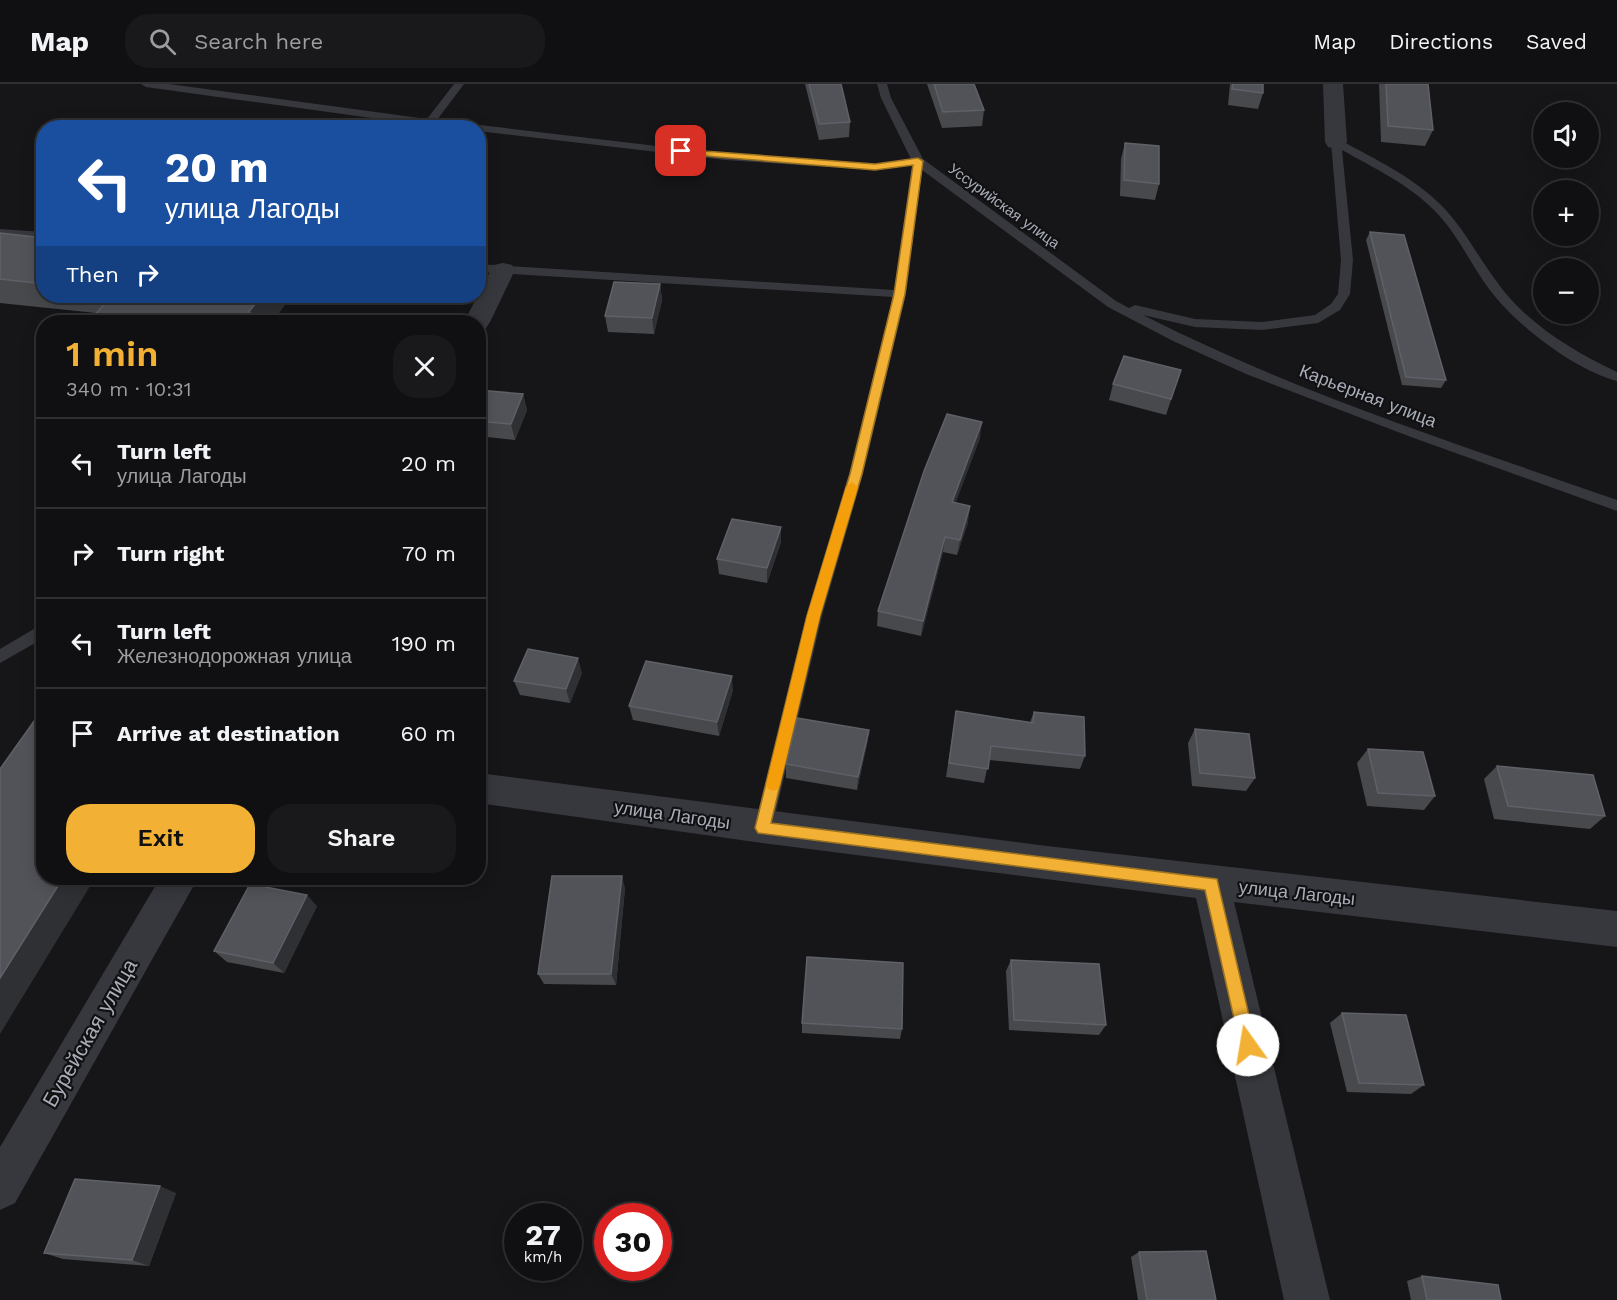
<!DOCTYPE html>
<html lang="en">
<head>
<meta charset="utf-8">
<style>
	body { margin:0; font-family:"Work Sans",sans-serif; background:#19191b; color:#f1f3f6; height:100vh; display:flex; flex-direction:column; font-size:22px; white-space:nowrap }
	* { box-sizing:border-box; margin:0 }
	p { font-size:20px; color:#9c9d9f }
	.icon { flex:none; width:33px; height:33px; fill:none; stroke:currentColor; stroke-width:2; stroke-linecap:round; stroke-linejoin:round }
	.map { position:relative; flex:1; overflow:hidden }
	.drawer { position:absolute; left:36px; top:231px; width:450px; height:570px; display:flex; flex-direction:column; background:#101012; border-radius:24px; box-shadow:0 3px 15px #0003,0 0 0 2px #303032 }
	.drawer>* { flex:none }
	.banner { position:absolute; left:36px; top:36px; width:450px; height:183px; border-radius:24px; box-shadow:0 3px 15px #0003,0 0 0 2px #303032; background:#1a4fa0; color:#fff; overflow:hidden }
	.fabs { position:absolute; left:1533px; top:18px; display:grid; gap:12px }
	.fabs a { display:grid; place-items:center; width:66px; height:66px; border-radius:50%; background:#101012; box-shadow:0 3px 15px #0003,0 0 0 2px #303032; font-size:30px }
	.speed { position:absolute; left:504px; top:1119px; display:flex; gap:12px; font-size:30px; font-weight:700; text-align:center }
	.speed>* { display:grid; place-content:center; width:78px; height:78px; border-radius:50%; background:#101012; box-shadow:0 3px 15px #0003,0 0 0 2px #303032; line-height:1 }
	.speed small { font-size:15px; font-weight:400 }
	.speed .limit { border:9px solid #d22; background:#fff; color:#111 }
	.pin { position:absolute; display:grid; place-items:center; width:51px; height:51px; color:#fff; margin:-26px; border-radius:12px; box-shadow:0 3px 9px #0006 }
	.me { position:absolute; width:66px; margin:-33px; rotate:347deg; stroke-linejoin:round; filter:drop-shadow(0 0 4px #0008) }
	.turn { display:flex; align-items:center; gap:21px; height:126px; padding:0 30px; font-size:27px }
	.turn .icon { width:78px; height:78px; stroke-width:2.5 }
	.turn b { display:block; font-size:42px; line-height:51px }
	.then { display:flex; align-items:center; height:57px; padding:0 30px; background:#0003; gap:12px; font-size:22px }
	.round { display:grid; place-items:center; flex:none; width:63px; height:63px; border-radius:24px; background:#19191b }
	.summary { display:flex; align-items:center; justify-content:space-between; height:102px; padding:0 30px }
	h1 { font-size:36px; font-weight:600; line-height:45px; color:#f2b134 }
	.action { display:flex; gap:12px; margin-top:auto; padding:12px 30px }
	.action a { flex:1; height:69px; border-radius:24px; background:#f2b134; color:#111; font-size:24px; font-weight:600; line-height:69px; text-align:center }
	.action a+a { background:#19191b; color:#f1f3f6 }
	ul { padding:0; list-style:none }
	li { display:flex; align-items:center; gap:18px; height:90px; padding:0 30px; border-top:2px solid #303032 }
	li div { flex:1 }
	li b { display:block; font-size:22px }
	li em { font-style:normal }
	header { display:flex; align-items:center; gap:36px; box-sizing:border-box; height:84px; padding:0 30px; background:#101012; border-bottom:2px solid #303032 }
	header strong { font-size:28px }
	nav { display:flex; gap:33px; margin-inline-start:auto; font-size:21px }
	.search { width:420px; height:54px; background:#19191b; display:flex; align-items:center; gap:15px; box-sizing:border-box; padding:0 21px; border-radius:24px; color:#9c9d9f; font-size:22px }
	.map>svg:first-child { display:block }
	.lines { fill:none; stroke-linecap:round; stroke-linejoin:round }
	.service { fill:#37383d; fill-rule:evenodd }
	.minor { fill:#37383d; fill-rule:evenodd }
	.wall { fill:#47494d }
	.shaded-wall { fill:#2f3033 }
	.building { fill:#525359; stroke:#5f6168; stroke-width:1.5 }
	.route { fill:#f2b134; stroke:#9d7322; stroke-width:1.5 }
	.slow { fill:#f59e0b }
	.labels { text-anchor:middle; stroke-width:4.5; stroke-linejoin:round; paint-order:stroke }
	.far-street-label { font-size:15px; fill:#a8adb8; stroke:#111113 }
	.street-label { font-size:18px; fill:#a8adb8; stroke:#111113 }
	.near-street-label { font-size:21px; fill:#a8adb8; stroke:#111113 }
</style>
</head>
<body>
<header>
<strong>Map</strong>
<div class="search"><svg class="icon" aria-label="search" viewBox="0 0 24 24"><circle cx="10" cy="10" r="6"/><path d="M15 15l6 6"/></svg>Search here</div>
<nav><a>Map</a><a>Directions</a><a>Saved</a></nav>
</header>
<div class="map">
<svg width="1617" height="1216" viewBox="0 0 1617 1216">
	<rect width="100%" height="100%" fill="#161618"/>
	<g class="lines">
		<g class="service">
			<path d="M141,0h28l258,35 27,-35h10l-27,36 288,34 150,10 36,-5 -30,-61 -4,-14h10l4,14 32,61 193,142 13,7 6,-3 60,14 67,3 53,-7 16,-11 7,-10 3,-34 -10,-118 5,-3 4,1c35,19 75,38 103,67 22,23 35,50 54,75 29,41 75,69 120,90v9c-43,-11 -102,-57 -128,-92 -19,-26 -32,-56 -55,-79 -26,-26 -60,-42 -92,-60l11,110 -3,34 -10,16 -22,13 -56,7 -67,-3 -52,-12c151,77 315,129 474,185v11l-206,-74 -165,-63 -73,-33 -65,-34 -186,-137 -16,124 -43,180 -41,142 -50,212 -3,6 -6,2 -6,-2 -3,-6 52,-212 43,-142 44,-177 -415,-25v-8l416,26 18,-125 -37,5 -150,-10 -247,-29v-3h-58l2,-3 -276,-38z"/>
			<path d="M0,145l44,3v8l-44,-3z"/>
			<path d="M44,539v15l-44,25v-14z"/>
		</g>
		<g class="minor">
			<path d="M1323,0h20l4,58 -3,5 -8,2 -8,-2 -3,-5z"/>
			<path d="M503,179l9,2 3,5 -25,52 -4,6 -8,2v-8h-14l27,-52 3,-5z"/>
			<path d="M478,689l569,73 570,65v36l-383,-45 96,398h-46l-88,-402 -434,-55 -284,-40z"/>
			<path d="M160,794h38l-183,325 -15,7v-63z"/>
		</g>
	</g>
	<g class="wall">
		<path d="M805,0h36l9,38 -1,15 -30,3z"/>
		<path d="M927,0h47l10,26 -2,16 -40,2z"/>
		<path d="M1230,0h33v9l-5,16 -30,-4z"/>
		<path d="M1379,0h49l5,46 -8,16 -44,-4z"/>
		<path d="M1125,59l34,41 -4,16 -35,-4 1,-37z"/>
		<path d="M1370,148l76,148 -5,8 -39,-3 -36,-145z"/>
		<path d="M0,149l44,5v58h247l-15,21 -180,-4 -96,-10z"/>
		<path d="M660,200l2,16 -8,34 -46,-2 -3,-16z"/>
		<path d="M1181,286l-15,45 -57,-15 4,-16z"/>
		<path d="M478,306l45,4 4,16 -12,30 -37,-4z"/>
		<path d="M980,354l-25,65 13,19 -11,33 -14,-3 -22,84 -44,-10 1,-15z"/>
		<path d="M781,458l-14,41 -48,-9 -2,-15z"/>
		<path d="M582,589l-12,30 -50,-8 -6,-14z"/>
		<path d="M733,606l-14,46 -86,-16 -4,-14z"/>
		<path d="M956,627l74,11 4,-10 51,44 -5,13 -91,-9 -5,23 -38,-6z"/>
		<path d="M1195,645l60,49 -9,13 -54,-5 -4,-43z"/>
		<path d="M869,646l-2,14 -10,46 -71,-12v-14z"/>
		<path d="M1368,665l67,47 -11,14 -57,-4 -10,-43z"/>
		<path d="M1497,682l108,50 -15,13 -96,-10 -10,-40z"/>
		<path d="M625,804l-9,97 -72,-1 -6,-10z"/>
		<path d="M317,822l-33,67 -57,-11 -13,-11z"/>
		<path d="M1011,876l95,65 -7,10 -90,-5 -3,-59z"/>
		<path d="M1342,929l82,72 -13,9 -64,-2 -17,-69z"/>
		<path d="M802,939l100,6 -2,10 -98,-6z"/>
		<path d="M176,1109l-27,73 -86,-7 -19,-6z"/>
		<path d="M1139,1168l77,48h-78l-7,-43z"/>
		<path d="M1422,1192l79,24h-90l-4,-19z"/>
	</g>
	<g class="shaded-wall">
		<path d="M660,200l2,16 -8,34 -2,-16z"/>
		<path d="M261,212h30l-19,26 -24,-9z"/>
		<path d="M523,310l4,16 -12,30 -4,-16z"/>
		<path d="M982,338l-2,16 -30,80 2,-16z"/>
		<path d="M970,422l-2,16 -11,33 3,-15z"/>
		<path d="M781,443v15l-14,41v-15z"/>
		<path d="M945,453l-2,15 -22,84 2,-15z"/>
		<path d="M578,574l4,15 -12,30 -4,-14z"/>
		<path d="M732,592l1,14 -14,46 -2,-14z"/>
		<path d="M869,646l-2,14 -10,46 1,-13z"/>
		<path d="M622,792l3,12 -9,97 -5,-11z"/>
		<path d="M63,794h32l-95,156v-56z"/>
		<path d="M307,811l10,11 -33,67 -11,-10z"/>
		<path d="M160,1102l16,7 -27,73 -17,-6z"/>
	</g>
	<g class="building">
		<path d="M809,0h32l9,38 -31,2z"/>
		<path d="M934,0h40l10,26 -41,2z"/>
		<path d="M1233,0h30v9l-31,-4z"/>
		<path d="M1386,0h42l5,46 -45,-4z"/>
		<path d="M298,36l29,3v5h-34z"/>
		<path d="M1125,59l34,3v38l-35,-4z"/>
		<path d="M1370,148l34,3 42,145 -40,-3z"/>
		<path d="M0,149l44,5v46l-44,-5z"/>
		<path d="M614,198l46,2 -8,34 -47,-2z"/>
		<path d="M112,212h149l-13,17 74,9h-234z"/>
		<path d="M1124,272l57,14 -10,29 -58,-15z"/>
		<path d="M478,306l45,4 -12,30 -33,-3z"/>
		<path d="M947,330l35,8 -30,80 18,4 -10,34 -15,-3 -22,84 -45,-10 46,-140z"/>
		<path d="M732,435l49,8 -14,41 -50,-9z"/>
		<path d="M528,565l50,9 -12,31 -52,-8z"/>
		<path d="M646,577l86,15 -15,46 -88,-16z"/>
		<path d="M44,623v171h19l-63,100v-209z"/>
		<path d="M956,627l77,12 1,-11 50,5 1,39 -94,-10 -3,23 -39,-6z"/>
		<path d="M797,634l72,12 -11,47 -72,-13z"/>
		<path d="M1195,645l54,5 6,44 -55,-5z"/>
		<path d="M1368,665l55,3 12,44 -57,-3z"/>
		<path d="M1497,682l96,9 12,41 -97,-10z"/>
		<path d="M552,792h70l-11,98h-73z"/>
		<path d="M250,800l57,11 -34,68 -59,-12z"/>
		<path d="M807,873l96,6 -1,66 -100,-6z"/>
		<path d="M1011,876l88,4 7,61 -92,-5z"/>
		<path d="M1342,929l64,2 18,70 -65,-2z"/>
		<path d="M75,1095l85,7 -28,74 -88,-7z"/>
		<path d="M1206,1167l10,49h-69l-8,-48z"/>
		<path d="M1422,1192l76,9 3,15h-74z"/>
	</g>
	<path class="route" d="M677,65l198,15 43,-6 5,3 -18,133 -43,180 -42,142 -49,207 446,56 39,166 -2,6 -6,3 -6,-3 -2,-6 -35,-155 -447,-57 -3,-5 52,-212 43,-142 44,-180 19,-129 -38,5 -194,-16 -4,-1z"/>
	<path class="slow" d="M852,398l6,5 -38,129 -40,169 -2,4 -5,2 -5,-2 -2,-4 41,-169 39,-129z"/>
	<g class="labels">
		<g class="far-street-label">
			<text transform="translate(1004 122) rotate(36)" y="5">Уссурийская улица</text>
		</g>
		<g class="street-label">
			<text transform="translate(1368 312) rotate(21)" y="6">Карьерная улица</text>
			<text transform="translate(672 731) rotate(8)" y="6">улица Лагоды</text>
			<text transform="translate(1297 809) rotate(6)" y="6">улица Лагоды</text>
		</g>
		<g class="near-street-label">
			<text transform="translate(90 949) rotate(-60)" y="7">Бурейская улица</text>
		</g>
	</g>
</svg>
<div class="fabs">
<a><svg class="icon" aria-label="sound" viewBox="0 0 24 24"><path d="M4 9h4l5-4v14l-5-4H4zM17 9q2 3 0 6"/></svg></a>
<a>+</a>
<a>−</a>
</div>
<div class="speed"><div>27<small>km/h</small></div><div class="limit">30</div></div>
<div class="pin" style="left:681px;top:67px;background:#d93025"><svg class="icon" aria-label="arrive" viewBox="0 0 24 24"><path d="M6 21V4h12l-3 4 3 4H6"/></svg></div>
<svg class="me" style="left:1248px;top:961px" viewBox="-20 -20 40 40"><circle r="19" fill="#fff"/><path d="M0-13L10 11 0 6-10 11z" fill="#f2b134"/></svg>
<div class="banner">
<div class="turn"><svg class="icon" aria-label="left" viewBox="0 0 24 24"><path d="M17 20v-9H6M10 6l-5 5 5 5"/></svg><div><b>20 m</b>улица Лагоды</div></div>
<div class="then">Then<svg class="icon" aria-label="right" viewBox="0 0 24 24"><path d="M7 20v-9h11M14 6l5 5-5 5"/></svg></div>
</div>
<section class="drawer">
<div class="summary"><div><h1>1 min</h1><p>340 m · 10:31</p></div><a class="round"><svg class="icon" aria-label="close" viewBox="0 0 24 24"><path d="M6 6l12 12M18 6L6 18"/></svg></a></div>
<ul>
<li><svg class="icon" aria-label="left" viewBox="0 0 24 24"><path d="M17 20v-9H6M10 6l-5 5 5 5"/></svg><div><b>Turn left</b><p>улица Лагоды</p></div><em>20 m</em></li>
<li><svg class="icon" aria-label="right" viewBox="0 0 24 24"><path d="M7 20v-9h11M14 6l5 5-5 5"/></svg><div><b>Turn right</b></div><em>70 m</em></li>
<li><svg class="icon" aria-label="left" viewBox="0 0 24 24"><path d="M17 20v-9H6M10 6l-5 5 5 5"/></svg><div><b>Turn left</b><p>Железнодорожная улица</p></div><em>190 m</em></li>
<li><svg class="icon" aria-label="arrive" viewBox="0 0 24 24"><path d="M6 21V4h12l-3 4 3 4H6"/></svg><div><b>Arrive at destination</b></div><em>60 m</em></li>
</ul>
<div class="action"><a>Exit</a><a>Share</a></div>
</section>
</div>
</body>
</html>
